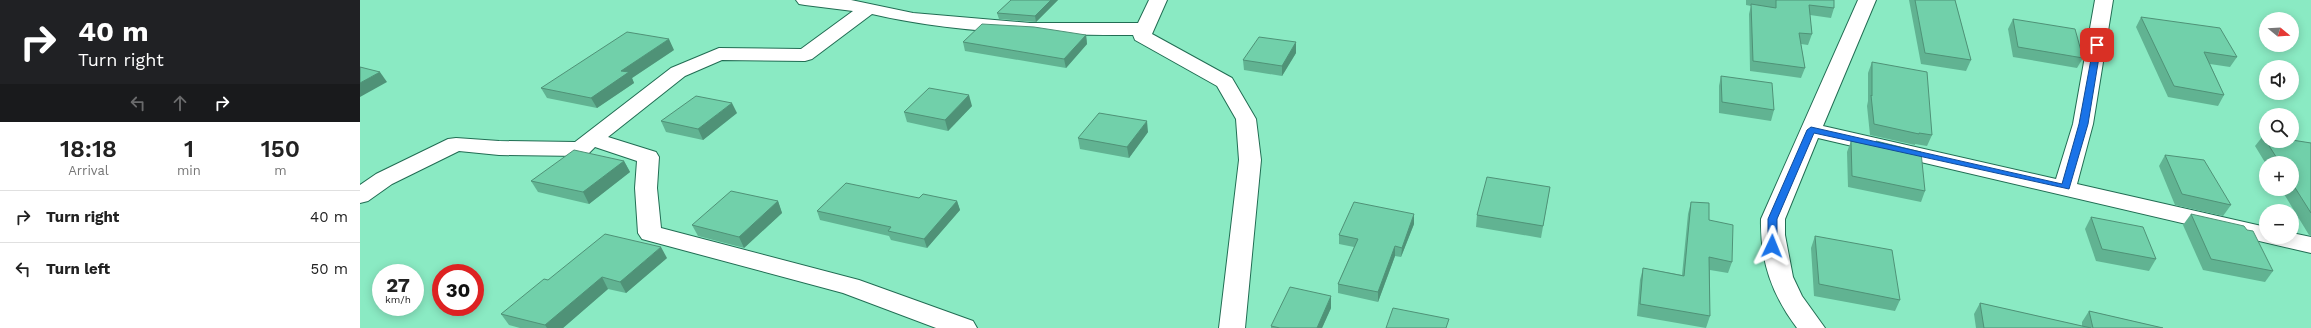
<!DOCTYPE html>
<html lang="en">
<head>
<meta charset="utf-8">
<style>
	body { margin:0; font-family:"Work Sans",sans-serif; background:#f6f6f6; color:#222; height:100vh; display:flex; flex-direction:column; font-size:15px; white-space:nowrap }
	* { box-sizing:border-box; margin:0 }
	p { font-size:13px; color:#767676 }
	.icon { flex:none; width:22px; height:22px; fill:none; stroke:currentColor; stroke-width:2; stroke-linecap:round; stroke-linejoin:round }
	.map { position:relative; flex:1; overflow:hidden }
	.drawer { display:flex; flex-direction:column; background:#fff; width:360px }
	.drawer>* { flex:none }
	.banner { background:#202124; color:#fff; overflow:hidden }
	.needle { width:26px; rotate:108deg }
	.tools { position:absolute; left:1899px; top:12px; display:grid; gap:8px }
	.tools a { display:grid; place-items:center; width:40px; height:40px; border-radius:50%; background:#fff; box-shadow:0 2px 10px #0003; font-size:20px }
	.speed { position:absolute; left:12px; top:264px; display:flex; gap:8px; font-size:20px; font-weight:700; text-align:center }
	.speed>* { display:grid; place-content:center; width:52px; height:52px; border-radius:50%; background:#fff; box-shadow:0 2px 10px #0003; line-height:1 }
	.speed small { font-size:10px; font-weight:400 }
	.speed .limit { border:6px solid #d22; background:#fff; color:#111 }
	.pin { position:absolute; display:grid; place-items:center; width:34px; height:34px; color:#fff; margin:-17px; border-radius:8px; box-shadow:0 2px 6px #0006 }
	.me { position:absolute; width:44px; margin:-22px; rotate:2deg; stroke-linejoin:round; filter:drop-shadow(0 0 3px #0008) }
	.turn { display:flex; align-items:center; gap:14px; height:84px; padding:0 12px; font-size:18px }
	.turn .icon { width:52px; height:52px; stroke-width:2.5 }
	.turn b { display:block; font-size:28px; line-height:34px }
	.lanes { display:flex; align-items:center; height:38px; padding:0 12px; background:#0003; justify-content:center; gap:20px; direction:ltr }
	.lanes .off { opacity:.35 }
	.eta { display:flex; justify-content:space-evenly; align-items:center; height:68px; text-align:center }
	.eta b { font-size:24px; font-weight:600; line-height:28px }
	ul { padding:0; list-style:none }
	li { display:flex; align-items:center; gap:12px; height:52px; padding:0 12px; border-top:1px solid #e0e0e0 }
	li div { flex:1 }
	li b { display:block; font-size:15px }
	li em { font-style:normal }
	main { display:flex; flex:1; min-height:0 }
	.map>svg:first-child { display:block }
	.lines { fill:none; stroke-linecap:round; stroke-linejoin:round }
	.minor-casing { stroke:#216d53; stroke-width:2 }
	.minor { fill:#fff; fill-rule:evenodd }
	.wall { fill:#61b392 }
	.shaded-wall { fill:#4f9277 }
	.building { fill:#71d0aa; stroke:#4f9277 }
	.route { fill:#1a73e8; stroke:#114b97 }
</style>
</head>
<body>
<main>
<section class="drawer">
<div class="banner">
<div class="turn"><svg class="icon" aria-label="right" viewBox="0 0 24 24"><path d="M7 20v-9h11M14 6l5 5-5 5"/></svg><div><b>40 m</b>Turn right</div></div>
<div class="lanes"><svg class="icon off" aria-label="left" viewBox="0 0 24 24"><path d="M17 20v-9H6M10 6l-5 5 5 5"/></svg><svg class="icon off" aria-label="ahead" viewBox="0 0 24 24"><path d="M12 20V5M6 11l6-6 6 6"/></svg><svg class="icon" aria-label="right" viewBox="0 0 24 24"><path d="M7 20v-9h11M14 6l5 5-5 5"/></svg></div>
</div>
<div class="eta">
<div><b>18:18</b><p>Arrival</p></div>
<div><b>1</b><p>min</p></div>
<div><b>150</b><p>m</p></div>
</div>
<ul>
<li><svg class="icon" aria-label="right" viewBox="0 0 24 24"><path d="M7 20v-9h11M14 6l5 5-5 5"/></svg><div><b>Turn right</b></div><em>40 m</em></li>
<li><svg class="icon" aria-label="left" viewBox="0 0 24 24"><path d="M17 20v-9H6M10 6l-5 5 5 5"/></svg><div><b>Turn left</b></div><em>50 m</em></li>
</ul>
</section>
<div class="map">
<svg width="1951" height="328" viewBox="0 0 1951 328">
	<rect width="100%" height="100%" fill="#8aeac3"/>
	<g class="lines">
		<g class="minor-casing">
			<g id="minor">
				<path d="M436,0h55l62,13 117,10h108l11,-23h18l-15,34 80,44 24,41 5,41 -16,168h-26l20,-168 -3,-41 -19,-33 -82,-46 -2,-5c-87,0 -175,-1 -261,-21l-60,45 -7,2 -83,-1 -37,16 -77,61 48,15 3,5 -2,31 4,40 198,52 114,41 4,7h-41l-93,-35 -201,-54 -4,-6 -3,-45 2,-27 -42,-14 -7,7 -8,2 -81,-1 -40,-4 -67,33 -24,17 -8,2v-18l16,-11 72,-35 8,-1 43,3 76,1 96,-74 48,-20 82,1 52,-38 -48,-6 -6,-1z"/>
				<path d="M1498,0h18l-53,126 233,53 17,-55 22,-124h18l-20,124 -16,60 189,43v10h26v-4l19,4v16l-493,-115 -33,81v16l8,42 9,19 23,32h-28c-25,-33 -37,-67 -36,-109z"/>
			</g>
		</g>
		<use href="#minor" class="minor"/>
	</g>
	<g class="wall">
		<path d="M651,0h47l-22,22 -37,-3 -2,-6z"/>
		<path d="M1386,0h88v8l-3,10 -21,-3 2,19 -4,11 -7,-1 4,24 -4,10 -51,-7 -1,-57 2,-8 -5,-1z"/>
		<path d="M1549,0h46l16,60 -5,11 -45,-7z"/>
		<path d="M1781,17l96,40 -7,10 -20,-3 14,31 -6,11 -50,-9 -32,-70z"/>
		<path d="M1653,19l70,39 -6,10 -64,-11 -5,-28z"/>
		<path d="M726,35l1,9 -21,24 -101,-17 -2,-9z"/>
		<path d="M314,50l-42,28 2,5 -37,25 -50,-10 -6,-10z"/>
		<path d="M936,53l-14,23 -38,-6 -1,-10z"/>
		<path d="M1512,62l60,73 -5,11 -12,-2v1l-45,-10 -3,-29 1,-5v-28z"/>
		<path d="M1361,76l53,34 -3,11 -52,-8v-27z"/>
		<path d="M612,106l-24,25 -41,-9 -3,-10z"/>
		<path d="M377,113l-34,27 -37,-8 -5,-11z"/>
		<path d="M788,132l-19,26 -49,-9 -2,-11z"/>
		<path d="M1903,136l48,7v93l-2,-1 -28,-46h11v-26h-26v1l-11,-18z"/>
		<path d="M1491,141l24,4 1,-4 49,50 -4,11 -73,-15 -1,-35z"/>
		<path d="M1805,155l66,50 -8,11 -48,-11 -16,-39z"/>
		<path d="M264,161l6,11 -41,32 -51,-12 -7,-11z"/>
		<path d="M1190,187l-9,51 -65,-11 1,-12z"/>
		<path d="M559,198l38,3 3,9 -33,38 -36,-8 -2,-4 -69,-16 -3,-9z"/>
		<path d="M418,201l4,12 -38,35 -46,-12 -6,-11z"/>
		<path d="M1331,202l18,18 23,42 -4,11 -18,-3v46l-4,12 -69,-12 3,-36 3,-12 39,7 6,-61z"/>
		<path d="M1831,214l82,57 -8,11 -62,-12 -20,-45z"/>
		<path d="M1731,217l65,42 -7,12 -53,-10 -11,-32z"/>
		<path d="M1054,224l-13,33 -6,-1 -17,46 -40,-9v-9l16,-37 -15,-3v-9z"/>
		<path d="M1455,236l85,64 -5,11 -81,-15 -3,-48z"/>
		<path d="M307,258l-41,35 -18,-4 -45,39h-43l-11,-3 -8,-11 47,-34z"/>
		<path d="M1620,303l102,23v-4l7,-11 74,17h-187l-2,-14z"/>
		<path d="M971,308l-9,20h-51v-2z"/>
	</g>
	<g class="shaded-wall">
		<path d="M691,0h7l-22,22 -1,-6z"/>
		<path d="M726,35l1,9 -21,24 -2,-9z"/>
		<path d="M309,39l5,11 -42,28 2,5 -37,25 -6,-10 30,-27z"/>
		<path d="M936,42v11l-14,23v-10z"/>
		<path d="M20,72l7,10 -27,15v-14z"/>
		<path d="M609,95l3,11 -24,25 -3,-11z"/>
		<path d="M372,103l5,10 -34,27 -5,-11z"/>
		<path d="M787,121l1,11 -19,26 -2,-11z"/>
		<path d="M264,161l6,11 -41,32 -6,-12z"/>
		<path d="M418,201l4,12 -38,35 -5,-11z"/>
		<path d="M597,201l3,9 -33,38 -3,-9z"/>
		<path d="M1054,214v10l-13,33 1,-9z"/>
		<path d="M1035,246v10l-17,46v-10z"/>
		<path d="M301,247l6,11 -41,35 -6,-11z"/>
		<path d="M242,277l6,12 -45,39h-16l-2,-3z"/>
		<path d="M971,296v12l-9,20h-5z"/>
	</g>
	<g class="building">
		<path d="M651,0h40l-16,16 -38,-3z"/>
		<path d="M1416,0h58v8l-25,-3 3,29 -13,-1 6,35 -52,-7 -2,-57 25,4z"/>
		<path d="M1555,0h40l16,60 -46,-7z"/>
		<path d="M1781,17l79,11 17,29 -33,-5 20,43 -50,-9z"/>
		<path d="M1653,19l62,10 8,29 -65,-11z"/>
		<path d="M622,24l52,3 52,8 -22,24 -101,-17z"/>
		<path d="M267,32l42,7 -48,32 8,1 -38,26 -50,-10z"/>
		<path d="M899,37l37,5 -14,24 -39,-6z"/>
		<path d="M1512,62l55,10 5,63 -13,-2v1l-45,-10 -3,-29 1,1z"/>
		<path d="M0,67l20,5 -20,11z"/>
		<path d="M1361,76l51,7 2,27 -52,-8z"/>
		<path d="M569,88l40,7 -24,25 -41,-8z"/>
		<path d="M336,96l36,7 -34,26 -37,-8z"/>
		<path d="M739,113l48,8 -20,26 -49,-9z"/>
		<path d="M1903,136h3v5z"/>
		<path d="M1932,140l19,3v70l-19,-30v-20h-12l-14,-22h26z"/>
		<path d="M1491,141l26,5 -1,-5 45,11 4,39 -73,-15z"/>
		<path d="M214,150l50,11 -41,31 -52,-11z"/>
		<path d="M1805,155l39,5 27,45 -49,-11z"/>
		<path d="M1127,177l63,10 -7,39 -66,-11z"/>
		<path d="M486,183l73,15 4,-4 34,7 -33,38 -36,-8 3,-4 -74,-16z"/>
		<path d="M371,191l47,10 -39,36 -47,-12z"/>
		<path d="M994,202l60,12 -12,34 -7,-2 -17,46 -40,-8 20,-45 -19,-4z"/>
		<path d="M1331,202l18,1v17l24,5 -1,37 -23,-5 1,59 -70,-12 3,-36 41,8z"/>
		<path d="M1831,214l53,12 3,4 6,1 20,40 -62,-12z"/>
		<path d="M1731,217l52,10 13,32 -54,-10z"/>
		<path d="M245,234l56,13 -41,35 -18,-5 -57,48 -44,-11 43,-35 4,1z"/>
		<path d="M1455,236l77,14 8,50 -81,-16z"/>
		<path d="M930,287l41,9 -14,32h-37l-9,-2z"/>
		<path d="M1620,303l111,25h-107z"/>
		<path d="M1033,308l56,11 -3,9h-60z"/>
		<path d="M1729,311l74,17h-70z"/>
	</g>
	<path class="route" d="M1734,43l7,2 -13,79 -19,65 -255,-56 -37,86v27l-2,2h-7v-29l39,-89 4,-3 251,57 17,-60z"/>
</svg>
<div class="tools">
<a><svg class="needle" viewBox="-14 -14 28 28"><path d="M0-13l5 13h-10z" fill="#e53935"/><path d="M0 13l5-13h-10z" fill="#767676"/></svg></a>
<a><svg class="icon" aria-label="sound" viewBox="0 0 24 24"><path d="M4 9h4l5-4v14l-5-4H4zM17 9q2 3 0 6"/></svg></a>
<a><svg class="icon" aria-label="search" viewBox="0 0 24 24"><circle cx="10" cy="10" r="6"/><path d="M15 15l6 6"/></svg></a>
<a>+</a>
<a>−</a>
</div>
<div class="speed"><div>27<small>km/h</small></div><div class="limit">30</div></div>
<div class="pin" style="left:1737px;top:45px;background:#d93025"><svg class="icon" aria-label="arrive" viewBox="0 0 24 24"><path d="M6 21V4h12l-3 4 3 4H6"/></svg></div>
<svg class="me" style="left:1412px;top:246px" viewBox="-20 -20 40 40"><path d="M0-17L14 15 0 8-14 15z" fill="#1a73e8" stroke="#fff" stroke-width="4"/></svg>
</div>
</main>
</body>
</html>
